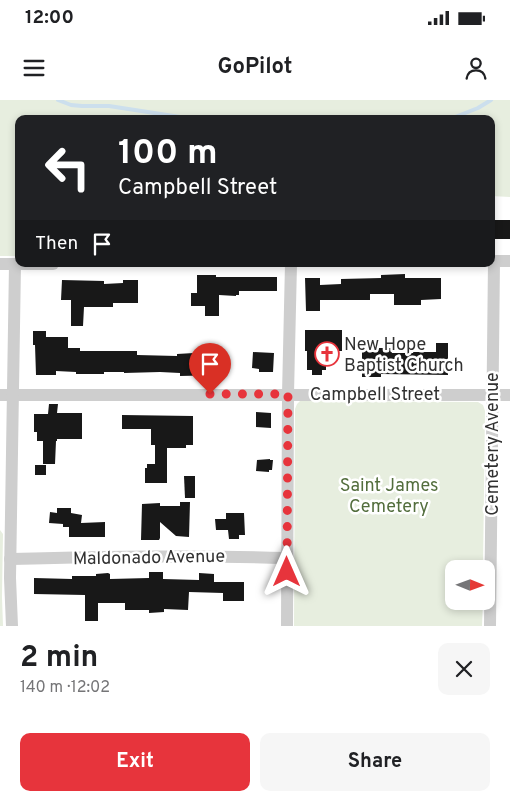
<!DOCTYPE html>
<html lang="en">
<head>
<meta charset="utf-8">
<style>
	body { margin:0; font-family:Overpass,sans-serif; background:#f6f6f6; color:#202124; height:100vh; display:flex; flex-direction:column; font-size:19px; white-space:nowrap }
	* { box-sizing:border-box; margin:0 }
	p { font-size:16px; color:#757577 }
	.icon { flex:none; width:28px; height:28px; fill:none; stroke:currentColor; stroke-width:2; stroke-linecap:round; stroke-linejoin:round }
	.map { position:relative; height:526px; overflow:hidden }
	.drawer { display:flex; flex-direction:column; background:#fff; flex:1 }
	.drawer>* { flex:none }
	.guide { position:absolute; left:15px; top:15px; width:480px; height:152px; border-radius:10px; box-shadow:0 2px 8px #0003; background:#202124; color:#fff; overflow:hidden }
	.needle { width:32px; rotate:91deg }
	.fabs { position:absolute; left:445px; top:460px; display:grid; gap:10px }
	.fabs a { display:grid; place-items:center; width:50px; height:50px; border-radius:10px; background:#fff; box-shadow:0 2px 8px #0003; font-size:25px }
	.pin { position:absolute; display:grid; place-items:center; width:42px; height:42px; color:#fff; margin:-51px -21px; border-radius:50% 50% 50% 0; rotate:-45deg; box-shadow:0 0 5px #0007 }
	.pin .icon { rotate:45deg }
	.me { position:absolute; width:55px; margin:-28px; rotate:0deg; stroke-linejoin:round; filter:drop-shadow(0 0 4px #0008) }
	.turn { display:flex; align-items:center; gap:18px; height:105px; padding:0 20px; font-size:22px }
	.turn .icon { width:65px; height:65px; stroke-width:2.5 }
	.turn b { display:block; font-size:35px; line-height:42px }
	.then { display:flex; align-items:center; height:48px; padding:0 20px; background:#0003; gap:10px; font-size:19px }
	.round { display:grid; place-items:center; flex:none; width:52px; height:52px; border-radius:10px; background:#f6f6f6 }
	.overview { display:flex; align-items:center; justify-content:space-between; height:85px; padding:0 20px }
	h1 { font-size:30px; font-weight:700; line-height:38px }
	.button { display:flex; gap:10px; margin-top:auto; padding:10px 20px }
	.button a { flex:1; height:58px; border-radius:10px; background:#e7343c; color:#fff; font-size:20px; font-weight:700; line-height:58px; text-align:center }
	.button a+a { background:#f6f6f6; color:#202124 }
	.status { display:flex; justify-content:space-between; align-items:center; height:35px; padding:0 25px; background:#fff; direction:ltr }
	.status svg { height:14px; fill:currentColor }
	header { display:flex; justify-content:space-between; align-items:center; height:65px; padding:0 20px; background:#fff; font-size:22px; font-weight:700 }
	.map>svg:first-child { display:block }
	.green { fill:#e7eedf }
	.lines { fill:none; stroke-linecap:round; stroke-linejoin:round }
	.stream { stroke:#ccdfed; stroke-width:4 }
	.building { fill:#181818 }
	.minor { stroke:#cecece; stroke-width:12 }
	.route { stroke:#e7343c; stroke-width:9; stroke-dasharray:0 16.2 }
	.labels { text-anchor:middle; stroke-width:5; stroke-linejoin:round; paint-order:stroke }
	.poi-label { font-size:18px; fill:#313131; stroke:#fff; text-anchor:start }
	.street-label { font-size:18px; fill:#313131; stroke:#fff }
	.park-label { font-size:18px; fill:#536e3d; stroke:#fff }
</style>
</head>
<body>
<div class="status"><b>12:00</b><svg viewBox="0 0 49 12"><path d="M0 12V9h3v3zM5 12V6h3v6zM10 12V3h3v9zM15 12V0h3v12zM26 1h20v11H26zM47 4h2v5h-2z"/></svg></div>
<header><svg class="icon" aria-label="menu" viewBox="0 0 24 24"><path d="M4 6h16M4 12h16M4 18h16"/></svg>GoPilot<svg class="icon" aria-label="person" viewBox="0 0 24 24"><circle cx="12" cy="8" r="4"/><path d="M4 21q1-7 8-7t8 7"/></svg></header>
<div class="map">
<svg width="510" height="526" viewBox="0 0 510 526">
	<rect width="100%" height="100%" fill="#fff"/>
	<g class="green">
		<path d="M0,0h510v97l-19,-1v-77h-472v137h-19z"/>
		<path d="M300,301l178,1 5,3 2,6 -2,158h-29v32h29l-1,25h-188l1,-217 2,-5z"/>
		<path d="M0,430l3,4 -1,63 1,29h-3z"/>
	</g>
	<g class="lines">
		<g class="stream">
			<path d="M58,0l13,5 11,1h27l84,13"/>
			<path d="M450,19l28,-11 13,-8"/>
		</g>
	</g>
	<g class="building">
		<rect x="491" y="120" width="19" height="19"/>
		<path d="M405,174v4h36v21l-20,1v5h-27v-11h-24v6h-50v11h-14l-1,-33h15v7l21,-1v-5l40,-1v-3z"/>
		<path d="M197,175h19v2h61v14h-38v4h-3v1l-17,-1v21h-14v-10h-14v-13h6z"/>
		<path d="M62,180l42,1v3l19,-1v-3h15v23h-25v4h-29l-1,19h-12v-26h-10z"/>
		<path d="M305,230h37v21h-6v2l-10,-2v19h-4v5h-10v-5h-5v-19h-2z"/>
		<path d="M33,231h13v6h22v11h12v3h57v4l40,1v-2l17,-1 1,8h27v14l-42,1v-3l-20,-1 -36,1v-1h-20v2h-28v-2l-20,-1v4h-20l-1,-30h-2z"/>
		<path d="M436,243h12v32l-67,-1v3h-19v-27l14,1v-3h16v5h21v-1h23z"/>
		<path d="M253,252l21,1 -1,19h-14v-3l-7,-1z"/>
		<path d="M49,304h9l-1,9h25v26h-25v2h-1l-1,23h-12v-23h-6v-9h-3v-18h14z"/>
		<path d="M256,312l15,1v15l-15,-1z"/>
		<path d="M122,315l71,1v29h-7v3h-19v35h-22v-15h2v-4h8v-19h-4v-16h-29z"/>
		<path d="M270,359v1h3l-1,10h-3v2l-13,-1 1,-11z"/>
		<rect x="35" y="365" width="11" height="10"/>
		<path d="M184,376h11v22h-10z"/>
		<path d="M180,402h10l-1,35 -13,-1 -16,-14v16l-1,2h-18l1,-36 18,-1v3h20z"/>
		<path d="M57,408h14v5l11,2 -1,8 24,-1v15h-36v-10h-6v-3l-14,-1 1,-11 7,1z"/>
		<path d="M226,413h18l1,22h-6v4h-10l-1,-9h-12l-1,-11h11z"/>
		<path d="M149,472h14v7l36,1v-7l15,1v8h30v19h-21v-8l-34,-1 -1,18 -24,-1v3l-15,1v-3h-24v-7h-27v18h-13v-26l-51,-1v-16l38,1v-3h24v-2l12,-1 2,1v5l39,-1z"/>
	</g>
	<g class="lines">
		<g class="minor">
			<path d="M491,161h19"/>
			<path d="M0,164h53"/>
			<path d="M0,295h510"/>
			<path d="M10,459c93,-2 185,-4 277,-1"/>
			<path d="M12,526l-2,-48 5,-314"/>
			<path d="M287,526l1,-232 3,-130"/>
			<path d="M490,526l4,-365"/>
		</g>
	</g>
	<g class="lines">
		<path class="route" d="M210,294h78l-1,178"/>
	</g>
	<defs>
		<g id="church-ring" transform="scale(1.25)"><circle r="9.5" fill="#fff" stroke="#e7343c" stroke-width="1.5"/><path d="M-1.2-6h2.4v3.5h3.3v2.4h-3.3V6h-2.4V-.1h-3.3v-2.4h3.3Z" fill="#e7343c"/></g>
	</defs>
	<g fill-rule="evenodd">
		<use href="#church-ring" x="327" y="254"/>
	</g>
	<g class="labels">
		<g class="poi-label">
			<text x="344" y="250">New Hope<tspan x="344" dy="21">Baptist Church</tspan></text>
		</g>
		<g class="street-label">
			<text x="375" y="300">Campbell Street</text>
			<text transform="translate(492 344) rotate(-90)" y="6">Cemetery Avenue</text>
			<text transform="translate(149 457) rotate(-1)" y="6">Maldonado Avenue</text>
		</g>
		<g class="park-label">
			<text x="389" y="391">Saint James<tspan x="389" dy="21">Cemetery</tspan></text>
		</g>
	</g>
</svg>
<div class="fabs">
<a><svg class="needle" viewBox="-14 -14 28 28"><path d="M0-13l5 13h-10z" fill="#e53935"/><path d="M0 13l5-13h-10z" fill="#757577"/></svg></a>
</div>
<div class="pin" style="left:210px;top:294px;background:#d93025"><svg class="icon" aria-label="arrive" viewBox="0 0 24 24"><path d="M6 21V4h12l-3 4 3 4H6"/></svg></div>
<svg class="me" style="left:287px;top:472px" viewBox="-20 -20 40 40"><path d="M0-17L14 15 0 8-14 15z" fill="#e7343c" stroke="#fff" stroke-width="4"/></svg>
<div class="guide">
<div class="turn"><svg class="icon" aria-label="left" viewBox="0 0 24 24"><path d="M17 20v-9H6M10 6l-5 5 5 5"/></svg><div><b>100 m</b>Campbell Street</div></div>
<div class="then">Then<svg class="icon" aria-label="arrive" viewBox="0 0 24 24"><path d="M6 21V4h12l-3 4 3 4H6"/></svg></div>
</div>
</div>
<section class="drawer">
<div class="overview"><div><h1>2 min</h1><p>140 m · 12:02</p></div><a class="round"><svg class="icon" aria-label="close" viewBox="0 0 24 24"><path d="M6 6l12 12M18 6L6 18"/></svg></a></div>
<div class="button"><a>Exit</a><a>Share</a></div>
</section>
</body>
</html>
